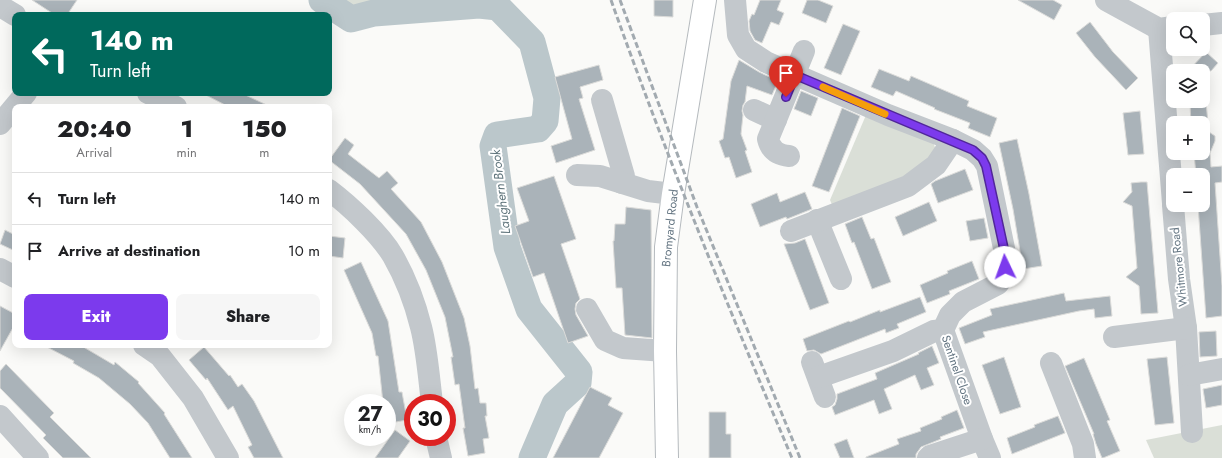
<!DOCTYPE html>
<html lang="en">
<head>
<meta charset="utf-8">
<style>
	body { margin:0; font-family:Jost,sans-serif; background:#f6f6f6; color:#202124; height:100vh; display:flex; flex-direction:column; font-size:15px; white-space:nowrap }
	* { box-sizing:border-box; margin:0 }
	p { font-size:13px; color:#757577 }
	.icon { flex:none; width:22px; height:22px; fill:none; stroke:currentColor; stroke-width:2; stroke-linecap:round; stroke-linejoin:round }
	.map { position:relative; flex:1; overflow:hidden }
	.side { position:absolute; left:12px; top:104px; width:320px; height:244px; display:flex; flex-direction:column; background:#fff; border-radius:8px; box-shadow:0 4px 16px #0002 }
	.side>* { flex:none }
	.top-card { position:absolute; left:12px; top:12px; width:320px; height:84px; border-radius:8px; box-shadow:0 4px 16px #0002; background:#00695c; color:#fff; overflow:hidden }
	.controls { position:absolute; left:1166px; top:12px; display:grid; gap:8px }
	.controls a { display:grid; place-items:center; width:44px; height:44px; border-radius:8px; background:#fff; box-shadow:0 4px 16px #0002; font-size:20px }
	.speed { position:absolute; left:344px; top:394px; display:flex; gap:8px; font-size:20px; font-weight:700; text-align:center }
	.speed>* { display:grid; place-content:center; width:52px; height:52px; border-radius:50%; background:#fff; box-shadow:0 4px 16px #0002; line-height:1 }
	.speed small { font-size:10px; font-weight:400 }
	.speed .limit { border:6px solid #d22; background:#fff; color:#111 }
	.pin { position:absolute; display:grid; place-items:center; width:34px; height:34px; color:#fff; margin:-41px -17px; border-radius:50% 50% 50% 0; rotate:-45deg; box-shadow:0 0 4px #0007 }
	.pin .icon { rotate:45deg }
	.me { position:absolute; width:44px; margin:-22px; rotate:357deg; stroke-linejoin:round; filter:drop-shadow(0 0 3px #0008) }
	.turn { display:flex; align-items:center; gap:14px; height:84px; padding:0 12px; font-size:18px }
	.turn .icon { width:52px; height:52px; stroke-width:2.5 }
	.turn b { display:block; font-size:28px; line-height:34px }
	.eta { display:flex; justify-content:space-evenly; align-items:center; height:68px; text-align:center }
	.eta b { font-size:24px; font-weight:800; line-height:28px }
	.button { display:flex; gap:8px; margin-top:auto; padding:8px 12px }
	.button a { flex:1; height:46px; border-radius:8px; background:#7c3aed; color:#fff; font-size:16px; font-weight:800; line-height:46px; text-align:center }
	.button a+a { background:#f6f6f6; color:#202124 }
	ul { padding:0; list-style:none }
	li { display:flex; align-items:center; gap:12px; height:52px; padding:0 12px; border-top:1px solid #e0e0e0 }
	li div { flex:1 }
	li b { display:block; font-size:15px }
	li em { font-style:normal }
	.map>svg:first-child { display:block }
	.green { fill:#dadfd7 }
	.lines { fill:none; stroke-linecap:round; stroke-linejoin:round }
	.river { stroke:#bbc7cb; stroke-width:27 }
	.building { fill:#aab3b9; stroke:#dcdcda }
	.major-casing { stroke:#b5babe; stroke-width:24 }
	.minor { stroke:#c3c8cc; stroke-width:22 }
	.major { stroke:#fff; stroke-width:22 }
	.rail { stroke:#a2aab0; stroke-width:3; stroke-dasharray:6 3; stroke-linecap:butt }
	.route-casing { stroke:#51269a; stroke-width:10 }
	.route { stroke:#7c3aed; stroke-width:7 }
	.slow { stroke:#f59e0b; stroke-width:7 }
	.labels { text-anchor:middle; stroke-width:4; stroke-linejoin:round; paint-order:stroke }
	.street-label { font-size:12px; fill:#657683; stroke:#fff }
	.water-label { font-size:13px; font-style:italic; fill:#60757c; stroke:#fff }
</style>
</head>
<body>
<div class="map">
<svg width="1222" height="458" viewBox="0 0 1222 458">
	<rect width="100%" height="100%" fill="#fafaf8"/>
	<g class="green">
		<path d="M322,0h178l-21,5 -105,8 -23,6z"/>
		<path d="M866,115l67,27 3,8 -27,26 -76,31 -3,-7z"/>
		<path d="M1222,425v33h-68l-8,-18z"/>
	</g>
	<g class="lines">
		<path class="river" d="M322,0l29,19 23,-6 105,-8 19,2 34,35 15,56 -2,23 -7,8 -41,6 -4,11 14,101 22,62 50,63 -1,11 -23,21 -23,54"/>
	</g>
	<g class="building">
		<path d="M32,0h45l-10,15h-12z"/>
		<path d="M654,0h19v17l-19,-1z"/>
		<path d="M760,0h21l-4,10 7,3 -5,12 -8,-3 -9,21 -7,-3 -5,-9 -1,-10 3,-7 2,1z"/>
		<path d="M807,0h11l15,6 -7,17 -24,-10z"/>
		<path d="M1018,0h35l9,5 -8,15z"/>
		<path d="M1090,22l23,30 25,26 -12,12 -31,-33 -19,-24z"/>
		<path d="M843,24l17,7 -19,44 -17,-7z"/>
		<path d="M1206,52l12,11 -7,8h-23z"/>
		<path d="M739,60l20,12 19,9 -6,14 -25,-9 -2,16 -2,3 -1,6 1,4 -2,19 6,16 -2,1 7,21 -16,6 -7,-21 -4,1 -6,-17 4,-2 8,-58z"/>
		<path d="M599,65l4,15 -23,7 3,11 -4,1 16,51 -39,13 -5,-17 21,-7 -17,-62z"/>
		<path d="M879,69l30,12 2,-5 58,25 -2,5 30,12 -7,19 -22,-9 2,-5 -36,-14 1,-1 -39,-17 -3,5 -22,-9z"/>
		<path d="M801,91l17,7 -7,18 -17,-7z"/>
		<path d="M202,93h39l30,14h-42z"/>
		<path d="M1206,102l2,21h-17l-1,-19z"/>
		<path d="M842,108l18,8 -31,76 -17,-6z"/>
		<path d="M1140,111l4,43 -16,1 -5,-42z"/>
		<path d="M1203,128l12,8v5l-5,12 1,14 11,-1v16l-7,1 7,103v30l-16,2 -8,-113h5v-30h-7l-2,-22h9z"/>
		<path d="M345,138l9,7 -6,9 31,24 8,-7 11,12 -7,6 30,33 21,40 22,56 6,28 5,43 3,-1 2,15h6l1,13h-2l4,22 -6,1 2,14 -17,3 -5,-28h2l-6,-44 -4,1 -4,-28h2l-8,-40 -19,-47 -20,-36 -46,-50 -31,-24z"/>
		<path d="M1017,139l12,55 13,72 -19,3 -10,-60 -14,-66z"/>
		<path d="M965,169l8,21 -35,13 -7,-19 4,-3z"/>
		<path d="M554,176l22,63 -15,5 19,55 -4,4 -1,6 1,6 12,21 -20,7 -24,-70 -11,4 -18,-51 14,-5 -12,-33z"/>
		<path d="M1141,182h6l11,131 -17,1 -2,-28 -13,-9 11,-9 -5,-62 -9,-4 9,-10 -1,-9z"/>
		<path d="M805,192l7,17 -25,10 -1,-2 -26,10 -9,-23 26,-11 3,9z"/>
		<path d="M929,202l8,19 -34,15 -8,-19z"/>
		<path d="M626,207l25,3 1,128 -27,-3 -3,-47h-6l-3,-47h1l1,-17h10z"/>
		<path d="M862,217l9,22 3,-1 17,44 -19,7 -18,-47 -2,1 -7,-19z"/>
		<path d="M984,218l4,20 -18,3 -4,-20z"/>
		<path d="M5,230l10,5v16l-15,-7z"/>
		<path d="M329,236l16,2 -2,20 -14,-2z"/>
		<path d="M805,239l24,64 -19,7 -26,-66 11,-1z"/>
		<path d="M972,261l7,18 -30,12 1,3 -23,9 -7,-18 28,-12 -1,-2z"/>
		<path d="M361,262l27,59 11,71h3l5,28 -17,3 -3,-20h-4l-5,-47h-2l-4,-23 -28,-63z"/>
		<path d="M1064,293l2,8 44,-5 2,20 -17,2 -1,-9 -15,2 -96,21 2,5 -20,7 -6,-16 33,-13 -2,-6z"/>
		<path d="M920,297l6,15 -29,12 2,4 -13,5 -1,-4 -64,25 -7,-4 -7,1 -4,-12 46,-18 1,1 30,-12v2z"/>
		<path d="M0,306l15,8v10l-15,27z"/>
		<path d="M1216,331l1,25 -17,1 -1,-25z"/>
		<path d="M43,345h37l34,20 1,-3 24,20 -1,1 27,30 -1,1 28,44h-22l-22,-35 -18,-19 -31,-26 -26,-15 1,-2z"/>
		<path d="M932,346l7,17 -12,5 7,17 -13,5 -6,-15 -31,14 8,20 -13,5 -5,-14 -39,15 -3,-8 3,-2 2,-6v-5l40,-15 -2,-6 44,-19 -1,-1z"/>
		<path d="M204,347l25,29 1,-1 8,12 4,-3 12,17 29,57h-29l-6,-11 4,-2 -19,-39 -5,4 -21,-32 -1,2 -17,-20z"/>
		<path d="M1004,357l17,50 -21,7 -18,-49z"/>
		<path d="M1167,357l7,66 -19,2 -8,-66z"/>
		<path d="M1084,358l26,62 -3,1 13,30 -17,7h-1l-6,-14 -3,-10h1l-29,-68z"/>
		<path d="M6,364l48,49 -4,4 41,41h-28l-20,-20 3,-3 -46,-47v-17z"/>
		<path d="M1222,385v20l-16,3 -3,-19z"/>
		<path d="M590,387l22,11 -4,7 15,8 -24,45h-46z"/>
		<path d="M957,410l7,18 -24,9 1,2 -20,8 -5,7v4h-50v-1l33,-13 -2,-5 24,-8 -1,-3 22,-9 -1,-2z"/>
		<path d="M709,412h17v22h5v24h-22z"/>
		<path d="M1058,416l7,17 -53,21 -5,-16 28,-11 -1,-2z"/>
		<path d="M395,430l15,11 -12,17h-23z"/>
		<path d="M847,439l7,19h-14l-6,-14z"/>
	</g>
	<g class="lines">
		<g class="major-casing">
			<path id="major" d="M667,458l-2,-107 1,-104 7,-53 32,-194"/>
		</g>
		<g class="minor">
			<path d="M735,0l3,35 8,14 20,13 122,53 65,25 20,10 9,8 5,8 19,92 -2,18 -6,8 -35,18 -13,13 -7,15 39,109 8,19"/>
			<path d="M1106,0l53,29 14,-2"/>
			<path d="M0,6l15,9"/>
			<path d="M1203,25l19,-2"/>
			<path d="M1159,29l14,174"/>
			<path d="M148,93l28,14"/>
			<path d="M602,100l22,76 -2,7"/>
			<path d="M754,110l22,10"/>
			<path d="M0,124l26,-31"/>
			<path d="M789,156c-11,-1 -18,-5 -21,-17l36,-88"/>
			<path d="M577,175l23,1 48,15 25,3"/>
			<path d="M329,190c20,15 51,44 64,66 12,21 22,47 28,71 6,23 8,52 11,76"/>
			<path d="M1173,205l6,74 7,49 6,104"/>
			<path d="M817,220l24,59"/>
			<path d="M791,231l117,-45 28,-21 17,-25"/>
			<path d="M0,269l15,8"/>
			<path d="M587,309l18,31 18,8 42,3"/>
			<path d="M1114,337l72,-9"/>
			<path d="M144,345l16,11 33,42 35,60"/>
			<path d="M812,362l13,35"/>
			<path d="M1051,363l32,81 2,14"/>
			<path d="M1189,375l33,-6"/>
			<path d="M819,377l74,-26 41,-20 9,-1"/>
			<path d="M0,416l38,42"/>
			<path d="M436,437l5,21"/>
			<path d="M928,458l2,-2 52,-17"/>
		</g>
		<use href="#major" class="major"/>
		<g class="rail">
			<path d="M611,0c55,155 117,307 181,458"/>
			<path d="M620,0l77,207 103,251"/>
		</g>
	</g>
	<g class="lines">
		<g class="route-casing">
			<path id="route" d="M786,97l9,-22 178,75 9,8 4,8 20,92 -1,9"/>
		</g>
		<use href="#route" class="route"/>
		<path class="slow" d="M823,87l62,27"/>
	</g>
	<g class="labels">
		<g class="street-label">
			<text transform="translate(670 228) rotate(-84)" y="4">Bromyard Road</text>
			<text transform="translate(1179 267) rotate(-96)" y="4">Whitmore Road</text>
			<text transform="translate(957 370) rotate(71)" y="4">Sentinel Close</text>
		</g>
		<g class="water-label">
			<text transform="translate(500 192) rotate(-97)" y="5">Laughern Brook</text>
		</g>
	</g>
</svg>
<div class="controls">
<a><svg class="icon" aria-label="search" viewBox="0 0 24 24"><circle cx="10" cy="10" r="6"/><path d="M15 15l6 6"/></svg></a>
<a><svg class="icon" aria-label="layers" viewBox="0 0 24 24"><path d="M12 4l9 5-9 5-9-5zM3 14l9 5 9-5"/></svg></a>
<a>+</a>
<a>−</a>
</div>
<div class="speed"><div>27<small>km/h</small></div><div class="limit">30</div></div>
<div class="pin" style="left:786px;top:97px;background:#d93025"><svg class="icon" aria-label="arrive" viewBox="0 0 24 24"><path d="M6 21V4h12l-3 4 3 4H6"/></svg></div>
<svg class="me" style="left:1005px;top:267px" viewBox="-20 -20 40 40"><circle r="19" fill="#fff"/><path d="M0-13L10 11 0 6-10 11z" fill="#7c3aed"/></svg>
<div class="top-card">
<div class="turn"><svg class="icon" aria-label="left" viewBox="0 0 24 24"><path d="M17 20v-9H6M10 6l-5 5 5 5"/></svg><div><b>140 m</b>Turn left</div></div>
</div>
<section class="side">
<div class="eta">
<div><b>20:40</b><p>Arrival</p></div>
<div><b>1</b><p>min</p></div>
<div><b>150</b><p>m</p></div>
</div>
<ul>
<li><svg class="icon" aria-label="left" viewBox="0 0 24 24"><path d="M17 20v-9H6M10 6l-5 5 5 5"/></svg><div><b>Turn left</b></div><em>140 m</em></li>
<li><svg class="icon" aria-label="arrive" viewBox="0 0 24 24"><path d="M6 21V4h12l-3 4 3 4H6"/></svg><div><b>Arrive at destination</b></div><em>10 m</em></li>
</ul>
<div class="button"><a>Exit</a><a>Share</a></div>
</section>
</div>
</body>
</html>
